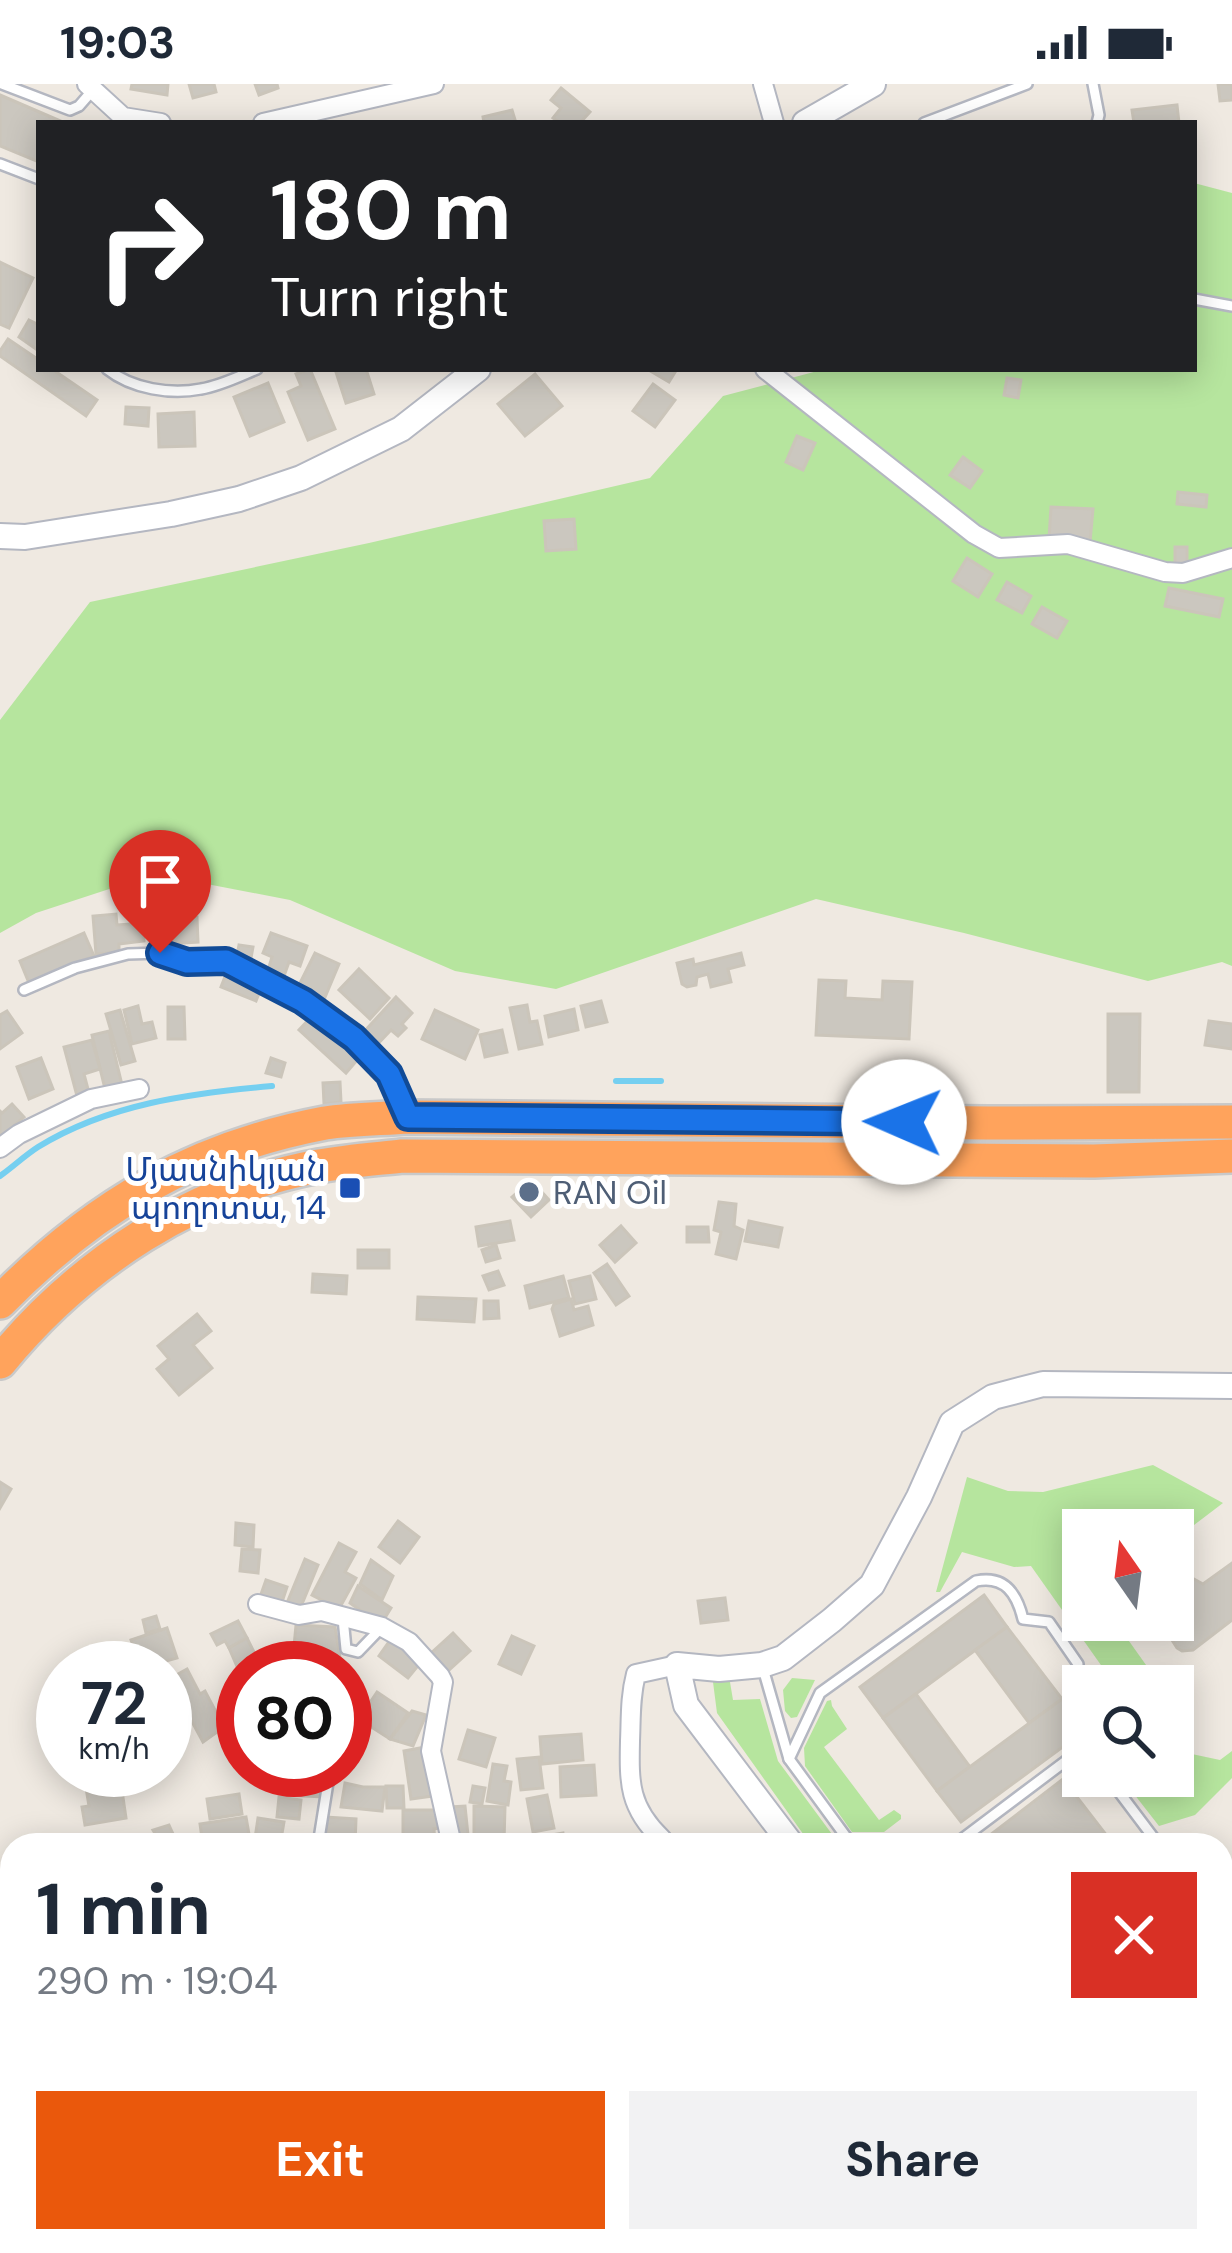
<!DOCTYPE html>
<html lang="en">
<head>
<meta charset="utf-8">
<style>
	body { margin:0; font-family:"DM Sans","Noto Sans Armenian",sans-serif; background:#f2f2f3; color:#1f2937; height:100vh; display:flex; flex-direction:column; font-size:45px; white-space:nowrap }
	* { box-sizing:border-box; margin:0 }
	p { font-size:39px; color:#747a83 }
	.icon { flex:none; width:66px; height:66px; fill:none; stroke:currentColor; stroke-width:2; stroke-linecap:round; stroke-linejoin:round }
	.map { position:relative; flex:1; overflow:hidden }
	.details { position:absolute; left:0px; top:1749px; width:1233px; height:420px; display:flex; flex-direction:column; background:#fff; border-radius:36px 36px 0 0; box-shadow:0 6px 30px #0003 }
	.details>* { flex:none }
	.guide { position:absolute; left:36px; top:36px; width:1161px; height:252px; border-radius:0px; box-shadow:0 6px 30px #0003; background:#202124; color:#fff; overflow:hidden }
	.needle { width:78px; rotate:346deg }
	.tools { position:absolute; left:1062px; top:1425px; display:grid; gap:24px }
	.tools a { display:grid; place-items:center; width:132px; height:132px; border-radius:0px; background:#fff; box-shadow:0 6px 30px #0003; font-size:60px }
	.speed { position:absolute; left:36px; top:1557px; display:flex; gap:24px; font-size:60px; font-weight:700; text-align:center }
	.speed>* { display:grid; place-content:center; width:156px; height:156px; border-radius:50%; background:#fff; box-shadow:0 6px 30px #0003; line-height:1 }
	.speed small { font-size:30px; font-weight:400 }
	.speed .limit { border:18px solid #d22; background:#fff; color:#111 }
	.pin { position:absolute; display:grid; place-items:center; width:102px; height:102px; color:#fff; margin:-123px -51px; border-radius:50% 50% 50% 0; rotate:-45deg; box-shadow:0 0 12px #0007 }
	.pin .icon { rotate:45deg }
	.me { position:absolute; width:132px; margin:-66px; rotate:271deg; stroke-linejoin:round; filter:drop-shadow(0 0 9px #0008) }
	.turn { display:flex; align-items:center; gap:42px; height:252px; padding:0 36px; font-size:54px }
	.turn .icon { width:156px; height:156px; stroke-width:2.5 }
	.turn b { display:block; font-size:84px; line-height:102px }
	.round { display:grid; place-items:center; flex:none; width:126px; height:126px; border-radius:0px; background:#f2f2f3 }
	.summary { display:flex; align-items:center; justify-content:space-between; height:204px; padding:0 36px }
	h1 { font-size:72px; font-weight:700; line-height:90px }
	.button { display:flex; gap:24px; margin-top:auto; padding:24px 36px }
	.button a { flex:1; height:138px; border-radius:0px; background:#ea580c; color:#fff; font-size:48px; font-weight:700; line-height:138px; text-align:center }
	.button a+a { background:#f2f2f3; color:#1f2937 }
	.status { display:flex; justify-content:space-between; align-items:center; height:84px; padding:0 60px; background:#fff; direction:ltr }
	.status svg { height:33px; fill:currentColor }
	.map>svg:first-child { display:block }
	.green { fill:#b6e59e }
	.lines { fill:none; stroke-linecap:round; stroke-linejoin:round }
	.stream { stroke:#75cff0; stroke-width:6 }
	.building { fill:#cbc7bf; stroke:#cbc5ba; stroke-width:3 }
	.lane-casing { stroke:#b4b7c1; stroke-width:14 }
	.street-casing { stroke:#b4b7c1; stroke-width:22 }
	.secondary-casing { stroke:#b4b7c1; stroke-width:28 }
	.highway-casing { stroke:#c9c9c9; stroke-width:38 }
	.lane { stroke:#fff; stroke-width:9 }
	.street { stroke:#fff; stroke-width:18 }
	.secondary { stroke:#fff; stroke-width:24 }
	.highway { stroke:#ffa35c; stroke-width:33 }
	.route-casing { stroke:#114b97; stroke-width:30 }
	.route { stroke:#1a73e8; stroke-width:21 }
	.transit-dot { fill:#1a4fb4; stroke:#fff; stroke-width:4.5 }
	.service-dot { fill:#5c6f8a; stroke:#fff; stroke-width:4.5 }
	.labels { text-anchor:middle; stroke-width:10; stroke-linejoin:round; paint-order:stroke }
	.transit-label { font-size:33px; fill:#164399; stroke:#fff; text-anchor:end }
	.service-label { font-size:33px; fill:#4e5e75; stroke:#fff; text-anchor:start }
</style>
</head>
<body>
<div class="status"><b>19:03</b><svg viewBox="0 0 49 12"><path d="M0 12V9h3v3zM5 12V6h3v6zM10 12V3h3v9zM15 12V0h3v12zM26 1h20v11H26zM47 4h2v5h-2z"/></svg></div>
<div class="map">
<svg width="1232" height="2169" viewBox="0 0 1232 2169">
	<rect width="100%" height="100%" fill="#efe9e1"/>
	<g class="green">
		<path d="M1194,99l38,10v773l-10,-4 -74,19 -184,-48 -148,-34 -260,90 -101,-18 -165,-71 -135,-26 -119,39 -36,20v-213l90,-118 279,-59 281,-65 73,-82 102,-27h369z"/>
		<path d="M1153,1381l70,38h9h-9l-50,38v-11h-90v90h31l47,66h-71l-2,-7 15,-11 -72,-102 -17,1 -52,-15 -22,40h-4l31,-115 41,14 35,1z"/>
		<path d="M792,1594l23,2 -18,37 -6,1 -6,-7 -2,-21z"/>
		<path d="M713,1598h17l3,18 27,-1 18,62 62,84h-29l-94,-132z"/>
		<path d="M831,1616l1,6 15,23 -23,18 55,73 15,-10 7,5v4l-17,13h-32l-47,-66 -1,-18 23,-47z"/>
		<path d="M1173,1666l47,10 12,-9v27l-37,37 -36,11 -39,-50h53z"/>
	</g>
	<g class="lines">
		<g class="stream">
			<path d="M616,997h45"/>
			<path d="M0,1092c13,-9 24,-20 38,-29 70,-43 153,-54 234,-61"/>
		</g>
	</g>
	<g class="building">
		<path d="M132,0h36l-1,11 -36,-6z"/>
		<path d="M189,0h25l2,8 -23,6z"/>
		<path d="M255,0h22l1,4 -19,7z"/>
		<path d="M1218,0h14v16l-12,1z"/>
		<path d="M561,4l29,24 -10,11h-20l-7,-5 8,-10 -10,-8z"/>
		<path d="M0,11l65,28h-26v39l-39,-16z"/>
		<path d="M1177,21l2,18h-45l-2,-13z"/>
		<path d="M512,26l4,13h-32l-1,-6z"/>
		<path d="M0,178l33,16 -24,50 -9,-4z"/>
		<path d="M29,236l10,5v26l-20,-14z"/>
		<path d="M8,255l31,21v9h13l45,31 -11,16 -86,-60v-5z"/>
		<path d="M310,285l25,60 -27,11 -20,-48 13,-6 -5,-12z"/>
		<path d="M335,285h31l8,25 -28,9z"/>
		<path d="M647,285h30l-8,13z"/>
		<path d="M535,290l27,32 -37,30 -27,-32z"/>
		<path d="M1007,294l14,2 -3,18 -14,-3z"/>
		<path d="M268,299l16,39 -34,14 -16,-39z"/>
		<path d="M653,300l22,16 -20,27 -22,-16z"/>
		<path d="M126,323l23,1 -1,18 -23,-2z"/>
		<path d="M194,328l1,34 -36,1 -1,-33z"/>
		<path d="M797,352l18,7 -12,27 -17,-8z"/>
		<path d="M963,373l19,14 -12,17 -20,-13z"/>
		<path d="M1178,408l29,3 -1,12 -29,-3z"/>
		<path d="M1051,423l42,2 -3,33 -41,-3z"/>
		<path d="M574,435l2,30 -30,2 -2,-30z"/>
		<rect x="1175" y="463" width="12" height="18"/>
		<path d="M967,474l25,16 -14,23 -25,-16z"/>
		<path d="M1007,498l24,14 -9,17 -25,-13z"/>
		<path d="M1169,504l54,11 -4,18 -54,-11z"/>
		<path d="M1042,523l25,14 -10,17 -25,-14z"/>
		<path d="M116,830l1,11 26,-2 1,18 -25,3v8l-23,2 -3,-38z"/>
		<path d="M197,833l1,25 -29,2 -2,-25z"/>
		<path d="M84,849l10,23 -65,27 -9,-22z"/>
		<path d="M271,849l36,13 -7,20 -11,-4 -5,14 -16,-6 4,-13 -9,-4z"/>
		<path d="M239,861l14,2 -2,11 -14,-2z"/>
		<path d="M315,869l24,11 -16,38 -26,-13z"/>
		<path d="M741,869l3,12 -16,4 3,13 -20,5 -3,-13 -11,3 -1,8 -9,2 -5,-3 -5,-21 16,-4 1,6z"/>
		<path d="M228,885l35,14 -7,18 -35,-14z"/>
		<path d="M359,885l30,29 -19,21 -31,-29z"/>
		<path d="M819,896l27,1 -1,17 37,2 1,-19 29,1 -3,57 -93,-4z"/>
		<path d="M396,913l16,16 -10,11 4,4 -8,8 -7,-6 -17,18 -14,-12z"/>
		<path d="M601,917l6,21 -21,5 -5,-21z"/>
		<path d="M527,921l3,17 7,-1 5,23 -23,5 -9,-41z"/>
		<path d="M138,922l4,18 10,-2 4,16 -24,6 -8,-34z"/>
		<path d="M168,923h16l1,32h-17z"/>
		<path d="M574,925l4,21 -29,7 -4,-21z"/>
		<path d="M120,926l15,51 -14,4 -15,-51z"/>
		<path d="M435,926l43,20 -13,29 -43,-20z"/>
		<path d="M7,927l15,22 -22,16v-34z"/>
		<path d="M1108,930h32l-1,78h-31z"/>
		<path d="M312,932l47,42 -13,15 -47,-43z"/>
		<path d="M1209,937l23,3v25l-27,-4z"/>
		<path d="M502,946l5,22 -22,5 -5,-22z"/>
		<path d="M109,947l13,54 -17,4 -13,-54z"/>
		<path d="M92,956l8,29 -16,5 5,19 -12,3 -13,-49z"/>
		<path d="M41,974l12,31 -24,10 -12,-32z"/>
		<path d="M271,974l14,5 -4,14 -15,-4z"/>
		<path d="M340,998l1,20 -17,2 -1,-21z"/>
		<path d="M12,1020l12,13 -21,18 -3,-3v-21l2,2z"/>
		<path d="M531,1096l18,20 -18,17 -19,-20z"/>
		<path d="M719,1118l17,2 -2,22 9,4 -7,29 -20,-5 5,-22 -7,-2z"/>
		<path d="M510,1137l4,19 -35,6 -3,-19z"/>
		<path d="M749,1137l33,7 -4,19 -33,-6z"/>
		<path d="M621,1142l15,17 -21,19 -15,-17z"/>
		<path d="M687,1143h21l1,15h-22z"/>
		<path d="M496,1161l4,13 -14,4 -4,-12z"/>
		<rect x="358" y="1166" width="31" height="18"/>
		<path d="M607,1180l22,32 -13,9 -22,-32z"/>
		<path d="M498,1187l6,14 -15,5 -6,-14z"/>
		<path d="M313,1190l34,2 -1,18 -34,-2z"/>
		<path d="M563,1192l6,22 -39,10 -5,-22z"/>
		<path d="M590,1192l6,23 -21,5 -6,-23z"/>
		<path d="M418,1213l58,2 -2,23 -57,-3z"/>
		<path d="M571,1215l3,11 14,-4 5,19 -33,11 -8,-27 2,-5z"/>
		<path d="M484,1217h14l1,17 -15,1z"/>
		<path d="M197,1230l14,17 -18,14 19,23 -33,27 -22,-26 12,-10 -11,-13z"/>
		<path d="M0,1398l11,7 -11,19z"/>
		<path d="M398,1437l21,16 -19,26 -21,-16z"/>
		<path d="M236,1439l18,2 -1,22 -18,-2z"/>
		<path d="M339,1459l17,9 -11,20 11,6 -17,31 -27,-14z"/>
		<path d="M242,1465l18,1 -2,23 -18,-2z"/>
		<path d="M305,1475l13,6 -18,44 -13,-6z"/>
		<path d="M371,1476l22,16 -11,24 -22,-16z"/>
		<path d="M1232,1479v57l-39,30 -11,1 -5,-3 -5,-8 2,-5 -16,-15h15v-25l10,-13 11,-3 9,5z"/>
		<path d="M266,1496l21,7 -6,18 -21,-8z"/>
		<path d="M358,1502l33,22 -8,13 -12,-3 -21,-15z"/>
		<path d="M984,1511l23,32 -124,91 -23,-31z"/>
		<path d="M725,1514l3,22 -27,3 -3,-22z"/>
		<path d="M156,1532l4,13 -14,4 -3,-13z"/>
		<path d="M238,1537l9,17 -18,10 -4,-7 -8,4 -6,-11z"/>
		<path d="M296,1541l39,2 6,37 -15,4h-34z"/>
		<path d="M1007,1543l55,72 -33,24 -54,-73z"/>
		<path d="M167,1544l10,30 -36,10 -10,-28z"/>
		<path d="M453,1549l17,18 -23,21 -17,-18z"/>
		<path d="M512,1552l22,10 -13,28 -22,-10z"/>
		<path d="M247,1554l15,30h-19l-1,10 -13,-30z"/>
		<path d="M391,1555l30,23 -13,16 -29,-22z"/>
		<path d="M187,1585l13,25 5,-3 19,36 -21,15 -34,-63z"/>
		<path d="M377,1608l31,21 -18,26 -31,-20z"/>
		<path d="M916,1610l54,73 -33,24 -54,-73z"/>
		<path d="M1062,1615l21,29v4l-122,90 -24,-31z"/>
		<path d="M412,1627l14,4 -13,31 -23,-7z"/>
		<path d="M468,1646l27,8 -9,29 -27,-8z"/>
		<path d="M581,1650l2,26 -41,4 -2,-27z"/>
		<path d="M425,1663l8,49 -22,3 -7,-48z"/>
		<path d="M539,1673l4,31 -22,2 -4,-31z"/>
		<path d="M493,1680l14,2 -3,15 7,1 -3,23 -21,-4z"/>
		<path d="M594,1681l2,30 -35,2 -1,-30z"/>
		<path d="M83,1686h36l7,48 -41,7 -3,-18 7,-1z"/>
		<path d="M286,1686h27l5,3 5,24 -39,-2z"/>
		<path d="M1063,1695l51,66h-137z"/>
		<path d="M345,1699l18,4h22l-3,24 -41,-4z"/>
		<path d="M386,1702h17l1,22h-17z"/>
		<path d="M473,1702l12,2 -3,16 -12,-2z"/>
		<path d="M239,1710l3,20 -32,5 -3,-20z"/>
		<path d="M547,1711l7,33 -21,4 -6,-33z"/>
		<path d="M279,1713l22,3 -2,19 -22,-2z"/>
		<path d="M465,1722l3,29 -15,1 -3,-29z"/>
		<path d="M474,1722l31,1 -1,35h-30z"/>
		<path d="M403,1726h36v18l-5,1 1,16h-32z"/>
		<path d="M246,1733l4,23 -16,2v3h-31l-3,-21z"/>
		<path d="M325,1733l31,2 -1,26h-31z"/>
		<path d="M258,1734l26,4 -4,23h-26z"/>
		<path d="M169,1741l9,20h-16l-9,-15z"/>
		<path d="M563,1749l2,12h-18l-1,-9z"/>
		<path d="M592,1753l1,8h-25v-6z"/>
		<path d="M1221,1849l11,14v7l-11,9z"/>
		<path d="M1232,1994v20l-11,5v-20z"/>
		<path d="M1228,2055l4,1v58l-11,-2v-41l5,1z"/>
		<path d="M12,2085v19l-12,3v-12z"/>
		<path d="M81,2157l5,4 -6,8h-32l-14,-11z"/>
		<path d="M154,2157h26l-1,12h-25z"/>
		<path d="M428,2157h26l9,12h-26z"/>
		<path d="M464,2157h31l-15,12h-6z"/>
		<path d="M567,2157h52l1,3 -20,9h-36l-4,-9z"/>
		<path d="M632,2157h13l4,12h-12z"/>
		<path d="M771,2157h7l14,11 -46,1z"/>
		<path d="M992,2157h16l-1,11 -16,-2z"/>
		<path d="M1025,2157h30l-1,12h-30z"/>
		<path d="M1189,2157h31l-1,12h-32z"/>
		<path d="M1119,2158l26,3v8h-28z"/>
	</g>
	<g class="lines">
		<g class="lane-casing">
			<g id="lane">
				<path d="M2,0l68,26 9,-4 13,-15"/>
				<path d="M1093,0l6,31 -2,8"/>
				<path d="M924,39l103,-39"/>
				<path d="M0,80l39,15"/>
				<path d="M1194,215l38,7"/>
				<path d="M107,285c25,20 64,26 94,20 19,-3 39,-13 56,-20"/>
				<path d="M24,906l51,-22 53,-14 32,-1 27,9 39,-1 77,40 51,37 36,36 16,38"/>
				<path d="M343,1534l3,31 12,3 24,-25"/>
				<path d="M762,1581l27,94 63,86"/>
				<path d="M789,1675l31,-66 156,-112c29,-6 41,13 47,38l26,3 29,42 -3,20 8,11"/>
				<path d="M1107,1692l52,69"/>
				<path d="M318,1761l12,-75"/>
				<path d="M954,1761l129,-97"/>
				<path d="M527,2169l12,-12"/>
			</g>
		</g>
		<g class="street-casing">
			<g id="street">
				<path d="M87,0l36,33 38,6"/>
				<path d="M763,0l11,39"/>
				<path d="M263,39l171,-39"/>
				<path d="M765,285l209,165 25,14 69,-4 97,28 18,1 49,-15"/>
				<path d="M0,1064l19,-14 72,-35 48,-10"/>
				<path d="M258,1520l41,11 23,-4 60,16 27,15 31,34 3,6 -12,69 21,94"/>
				<path d="M662,1761v-6c-33,-31 -33,-56 -32,-98 1,-23 0,-44 6,-67l41,-9"/>
				<path d="M95,2169l9,-12"/>
			</g>
		</g>
		<g class="secondary-casing">
			<g id="secondary">
				<path d="M805,39l68,-39"/>
				<path d="M0,452l25,1 146,-23 68,-15 62,-21 100,-49 77,-60"/>
				<path d="M792,1761l-106,-140 -9,-40 42,4 43,-4 21,-7 49,-38 40,-35 47,-88 33,-74 41,-26 50,-13 189,2"/>
				<path d="M0,2083l12,-10"/>
				<path d="M1221,2132l11,1"/>
				<path d="M334,2157l2,12"/>
				<path d="M797,2157l12,12"/>
				<path d="M1019,2169l1,-12"/>
			</g>
		</g>
		<g class="highway-casing">
			<g id="highway">
				<path d="M0,1218c94,-96 193,-154 325,-179 27,-4 56,-4 83,-6l580,6 244,-1"/>
				<path d="M0,1278c80,-98 193,-173 319,-196 27,-5 55,-7 83,-10l692,5 138,-5"/>
			</g>
		</g>
		<use href="#lane" class="lane"/>
		<use href="#street" class="street"/>
		<use href="#secondary" class="secondary"/>
		<use href="#highway" class="highway"/>
	</g>
	<g class="lines">
		<g class="route-casing">
			<path id="route" d="M160,869l27,9 39,-1 77,40 51,37 35,36 19,43 496,5"/>
		</g>
		<use href="#route" class="route"/>
	</g>
	<rect class="transit-dot" x="338" y="1092" width="24" height="24" rx="6"/>
	<circle class="service-dot" cx="529" cy="1108" r="12"/>
	<g class="labels">
		<g class="transit-label">
			<text x="326" y="1097">Մյասնիկյան<tspan x="326" dy="38">պողոտա, 14</tspan></text>
		</g>
		<g class="service-label">
			<text x="553" y="1120">RAN Oil</text>
		</g>
	</g>
</svg>
<div class="tools">
<a><svg class="needle" viewBox="-14 -14 28 28"><path d="M0-13l5 13h-10z" fill="#e53935"/><path d="M0 13l5-13h-10z" fill="#747a83"/></svg></a>
<a><svg class="icon" aria-label="search" viewBox="0 0 24 24"><circle cx="10" cy="10" r="6"/><path d="M15 15l6 6"/></svg></a>
</div>
<div class="speed"><div>72<small>km/h</small></div><div class="limit">80</div></div>
<div class="pin" style="left:160px;top:869px;background:#d93025"><svg class="icon" aria-label="arrive" viewBox="0 0 24 24"><path d="M6 21V4h12l-3 4 3 4H6"/></svg></div>
<svg class="me" style="left:904px;top:1038px" viewBox="-20 -20 40 40"><circle r="19" fill="#fff"/><path d="M0-13L10 11 0 6-10 11z" fill="#1a73e8"/></svg>
<div class="guide">
<div class="turn"><svg class="icon" aria-label="right" viewBox="0 0 24 24"><path d="M7 20v-9h11M14 6l5 5-5 5"/></svg><div><b>180 m</b>Turn right</div></div>
</div>
<section class="details">
<div class="summary"><div><h1>1 min</h1><p>290 m · 19:04</p></div><a class="round" style="background:#d93025;color:#fff"><svg class="icon" aria-label="close" viewBox="0 0 24 24"><path d="M6 6l12 12M18 6L6 18"/></svg></a></div>
<div class="button"><a>Exit</a><a>Share</a></div>
</section>
</div>
</body>
</html>
